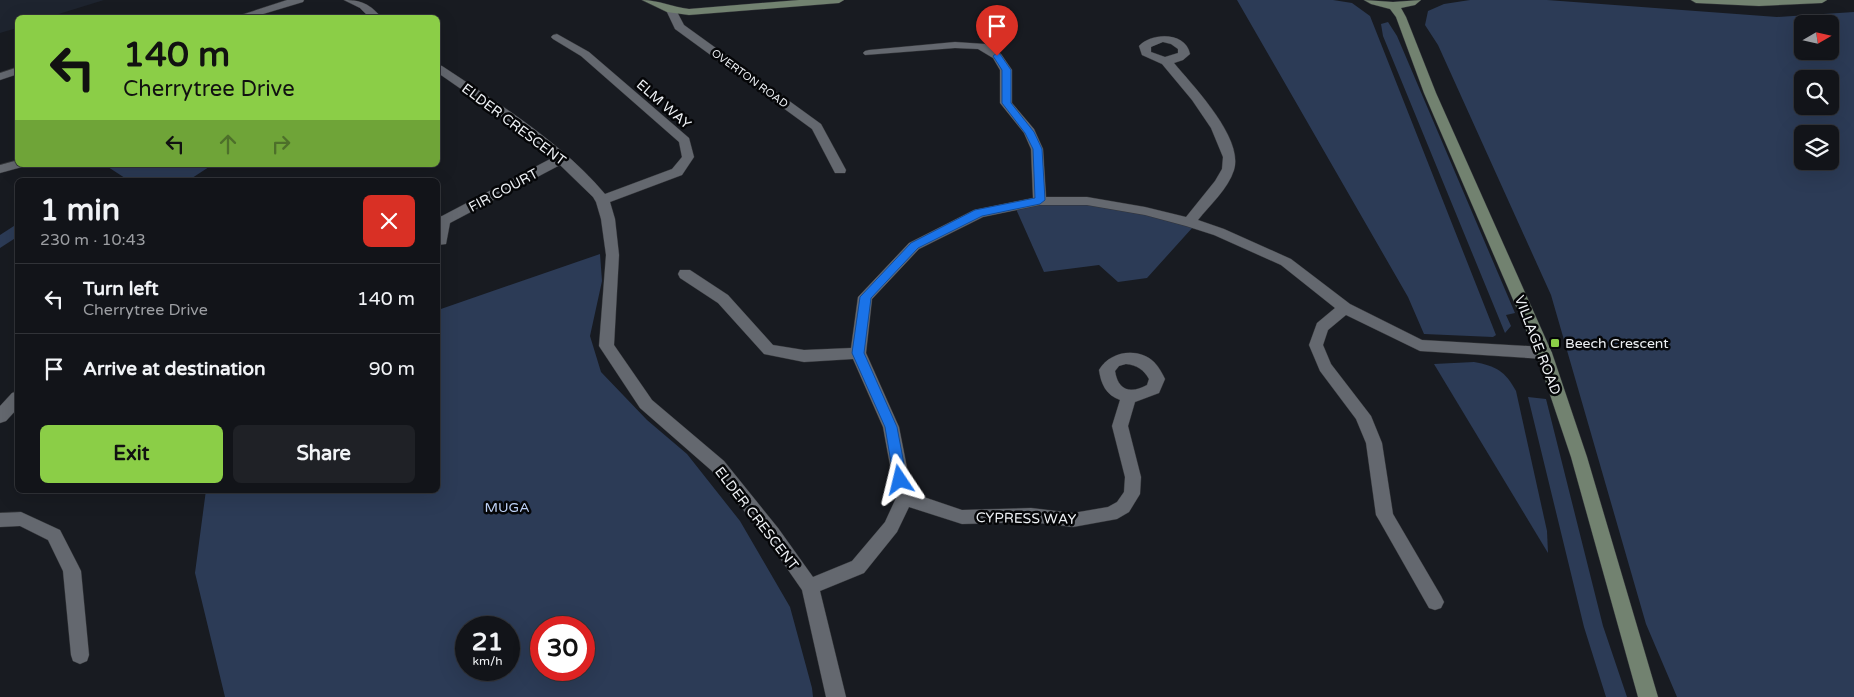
<!DOCTYPE html>
<html lang="en">
<head>
<meta charset="utf-8">
<style>
	body { margin:0; font-family:"Varela Round",sans-serif; background:#1f2126; color:#f1f3f6; height:100vh; display:flex; flex-direction:column; font-size:19px; white-space:nowrap }
	* { box-sizing:border-box; margin:0 }
	p { font-size:16px; color:#9c9ea2 }
	.icon { flex:none; width:28px; height:28px; fill:none; stroke:currentColor; stroke-width:2; stroke-linecap:round; stroke-linejoin:round }
	.map { position:relative; flex:1; overflow:hidden }
	.panel { position:absolute; left:15px; top:178px; width:425px; height:315px; display:flex; flex-direction:column; background:#121419; border-radius:8px; box-shadow:0 5px 20px #0002,0 0 0 1px #313338 }
	.panel>* { flex:none }
	.banner { position:absolute; left:15px; top:15px; width:425px; height:152px; border-radius:8px; box-shadow:0 5px 20px #0002,0 0 0 1px #313338; background:#8bce47; color:#111; overflow:hidden }
	.needle { width:32px; rotate:81deg }
	.tools { position:absolute; left:1794px; top:15px; display:grid; gap:10px }
	.tools a { display:grid; place-items:center; width:45px; height:45px; border-radius:8px; background:#121419; box-shadow:0 5px 20px #0002,0 0 0 1px #313338; font-size:25px }
	.speed { position:absolute; left:455px; top:616px; display:flex; gap:10px; font-size:25px; font-weight:700; text-align:center }
	.speed>* { display:grid; place-content:center; width:65px; height:65px; border-radius:50%; background:#121419; box-shadow:0 5px 20px #0002,0 0 0 1px #313338; line-height:1 }
	.speed small { font-size:12px; font-weight:400 }
	.speed .limit { border:8px solid #d22; background:#fff; color:#111 }
	.pin { position:absolute; display:grid; place-items:center; width:42px; height:42px; color:#fff; margin:-51px -21px; border-radius:50% 50% 50% 0; rotate:-45deg; box-shadow:0 0 5px #0007 }
	.pin .icon { rotate:45deg }
	.me { position:absolute; width:55px; margin:-28px; rotate:350deg; stroke-linejoin:round; filter:drop-shadow(0 0 4px #0008) }
	.turn { display:flex; align-items:center; gap:18px; height:105px; padding:0 25px; font-size:22px }
	.turn .icon { width:65px; height:65px; stroke-width:2.5 }
	.turn b { display:block; font-size:35px; line-height:42px }
	.lanes { display:flex; align-items:center; height:48px; padding:0 25px; background:#0003; justify-content:center; gap:25px; direction:ltr }
	.lanes .off { opacity:.35 }
	.round { display:grid; place-items:center; flex:none; width:52px; height:52px; border-radius:8px; background:#1f2126 }
	.summary { display:flex; align-items:center; justify-content:space-between; height:85px; padding:0 25px }
	h1 { font-size:30px; font-weight:700; line-height:38px }
	.primary-button { display:flex; gap:10px; margin-top:auto; padding:10px 25px }
	.primary-button a { flex:1; height:58px; border-radius:8px; background:#8bce47; color:#111; font-size:20px; font-weight:700; line-height:58px; text-align:center }
	.primary-button a+a { background:#1f2126; color:#f1f3f6 }
	ul { padding:0; list-style:none }
	li { display:flex; align-items:center; gap:15px; height:70px; padding:0 25px; border-top:1px solid #313338 }
	li div { flex:1 }
	li b { display:block; font-size:19px }
	li em { font-style:normal }
	.map>svg:first-child { display:block }
	.built { fill:#1e242f }
	.green { fill:#2c3b56; fill-rule:evenodd }
	.lines { fill:none; stroke-linecap:round; stroke-linejoin:round }
	.street-casing { stroke:#333539; stroke-width:1 }
	.secondary-casing { stroke:#333539; stroke-width:1 }
	.street { fill:#64686f; fill-rule:evenodd }
	.secondary { fill:#728270; fill-rule:evenodd }
	.route { fill:#1a73e8; stroke:#114b97 }
	.poi-dot { fill:#8bce47; stroke:#050608; stroke-width:2 }
	.labels { text-anchor:middle; stroke-width:5; stroke-linejoin:round; paint-order:stroke }
	.far-street-label { font-size:11px; fill:#edf0f4; stroke:#050608 }
	.street-label { font-size:14px; fill:#edf0f4; stroke:#050608 }
	.poi-label { font-size:14px; fill:#edf0f4; stroke:#050608; text-anchor:start }
	.park-label { font-size:14px; fill:#bed2f7; stroke:#050608 }
</style>
</head>
<body>
<div class="map">
<svg width="1854" height="697" viewBox="0 0 1854 697">
	<rect width="100%" height="100%" fill="#181b21"/>
	<path class="built" d="M0,0h104l-55,17 -31,1 -1,10 -17,5z"/>
	<g class="green">
		<path d="M1237,0h96l19,3 18,13 126,319 -3,2 -69,-3 -16,-37z"/>
		<path d="M1470,0h77l230,17 77,-5v685h-177l-31,-73 -95,-329 -113,-250 -13,-20 3,-14 16,-7zM1802,24h28v27h-28zM1802,79h28v27h-28zM1802,134h28v27h-28z"/>
		<path d="M1388,22l9,14 118,277 -9,2 5,11 -6,7 -122,-297 -2,-12z"/>
		<path d="M105,165h107l-23,15h-61z"/>
		<path d="M1088,203l55,11 50,13 -46,51 -29,4 -19,-17 -55,7 -28,-63 28,-5z"/>
		<path d="M17,224v13l-17,11v-13z"/>
		<path d="M600,254l2,27 -12,55 11,36 46,48 40,34 53,67 50,86 22,81 1,9h-588l-30,-124 11,-83h232v-180zM466,628h43v42h-43zM541,628h43v42h-43z"/>
		<path d="M1474,362c22,4 31,9 42,29l31,140 1,22 -114,-189z"/>
		<path d="M1528,397l18,2 57,227 24,71h-21l-22,-70z"/>
	</g>
	<g class="lines">
		<g class="street-casing">
			<g id="street">
				<path d="M287,0h17l-1,2 -53,16h-18z"/>
				<path d="M344,0c17,0 26,4 38,18h-12l-10,-10z"/>
				<path d="M671,7l5,3 8,15 137,99 25,46 -1,3h-10l-23,-44 -137,-100 -9,-19z"/>
				<path d="M557,34l32,18 100,86 5,19 -12,18 -72,27 5,17 4,36 -5,90 38,55 72,61 54,67 35,49 39,-16 33,-39 11,-24 -13,-71 -30,-68 -49,3 -40,-8 -46,-51 -38,-25 -2,-4 2,-4h10l38,25 45,50 31,5 47,-2 7,-51 51,-54 65,-33 59,-12 -2,-49 -7,-16 -24,-30v-33l-7,-12 -15,-9 -23,-1 -90,7 -2,-2 2,-2 4,-1 86,-8 30,2 16,10 11,16v33l22,26 9,20 3,48h41l58,10 41,10 29,-36 7,-12 1,-12 -12,-29 -19,-28 -30,-36 -20,-9 -3,-9c13,-14 47,-14 51,8l-7,6 -9,3c19,23 70,75 60,107 -6,19 -24,35 -36,50l26,9 67,30 59,45 72,36 122,7 5,2 3,4 -3,4 -5,2 -124,-8 -74,-36 -18,15 -5,15 8,19 40,52 11,27 11,71 48,82 3,6 -3,6 -6,2 -6,-2 -50,-88 -3,-5 -10,-72 -10,-24 -36,-48 -11,-26 8,-22 18,-15 -54,-43 -67,-30 -28,-9 -41,-11 -58,-10h-47l-57,12 -64,32 -47,50 -6,54 33,74 13,66 50,17 69,-2 42,5 35,-6 9,-5 7,-10 1,-15 -13,-51 8,-26c-14,-5 -19,-16 -21,-30 11,-19 39,-23 55,-8 5,5 8,11 11,17l-6,14 -24,9 -7,24 13,51 -1,17 -11,18 -12,7 -44,8 -42,-5 -69,2 -53,-17 -12,25 -33,41 -44,18 26,106h-20l-24,-107 -36,-52 -54,-67 -72,-63 -41,-62 7,-91 -5,-36 -5,-17 -3,-5 -33,-32 -110,58 -4,21 -8,1v-28l4,-1 110,-58 -42,-35 -72,-50v-8l4,1c56,37 120,77 163,128l67,-25 10,-12 -3,-15 -98,-86 -28,-17 -2,-2 2,-2zM1163,42l8,2 7,5v4l-13,4 -14,-5v-5zM1126,364c11,1 18,6 23,15l-2,6c-16,9 -29,6 -32,-14l4,-5z"/>
				<path d="M18,67v7l-18,6v-7z"/>
				<path d="M18,160v5h6l-2,2 -22,6v-8z"/>
				<path d="M18,391v17l-12,13 -6,2v-17l12,-13z"/>
				<path d="M21,512l39,18 18,35 3,6 8,84 -2,6 -7,3 -7,-3 -2,-6 -8,-84 -15,-31 -28,-14 -20,1v-14z"/>
			</g>
		</g>
		<g class="secondary-casing">
			<g id="secondary">
				<path d="M642,0c16,0 30,7 47,9l110,-9h45l-5,3 -150,12 -22,-3z"/>
				<path d="M1364,0l29,2 28,-2 -6,5 -14,3 5,9 30,76 116,260 35,104 71,240h-20l-67,-240 -35,-104 -112,-260 -28,-76 -6,-8 -19,-5z"/>
				<path d="M1691,0h136l-5,3 -63,3 -63,-3z"/>
			</g>
		</g>
		<use href="#street" class="street"/>
		<use href="#secondary" class="secondary"/>
	</g>
	<path class="route" d="M997,53l3,1 11,16v33l23,29 8,17 3,51 -5,4 -58,12 -64,32 -47,50 -7,55 33,74 10,53 -2,4 -5,1 -4,-1 -2,-4 -9,-53 -33,-74 8,-56 51,-54 64,-33 60,-12 -2,-49 -8,-16 -23,-30v-33l-9,-14z"/>
	<rect class="poi-dot" x="1550" y="338" width="10" height="10" rx="2.5"/>
	<g class="labels">
		<g class="far-street-label">
			<text transform="translate(750 78) rotate(36)" y="4">OVERTON ROAD</text>
		</g>
		<g class="street-label">
			<text transform="translate(664 104) rotate(41)" y="5">ELM WAY</text>
			<text transform="translate(514 124) rotate(37)" y="5">ELDER CRESCENT</text>
			<text transform="translate(503 190) rotate(-28)" y="5">FIR COURT</text>
			<text transform="translate(1538 345) rotate(69)" y="5">VILLAGE ROAD</text>
			<text transform="translate(757 518) rotate(52)" y="5">ELDER CRESCENT</text>
			<text transform="translate(1026 518) rotate(1)" y="5">CYPRESS WAY</text>
		</g>
		<g class="poi-label">
			<text x="1565" y="348">Beech Crescent</text>
		</g>
		<g class="park-label">
			<text x="507" y="512">MUGA</text>
		</g>
	</g>
</svg>
<div class="tools">
<a><svg class="needle" viewBox="-14 -14 28 28"><path d="M0-13l5 13h-10z" fill="#e53935"/><path d="M0 13l5-13h-10z" fill="#9c9ea2"/></svg></a>
<a><svg class="icon" aria-label="search" viewBox="0 0 24 24"><circle cx="10" cy="10" r="6"/><path d="M15 15l6 6"/></svg></a>
<a><svg class="icon" aria-label="layers" viewBox="0 0 24 24"><path d="M12 4l9 5-9 5-9-5zM3 14l9 5 9-5"/></svg></a>
</div>
<div class="speed"><div>21<small>km/h</small></div><div class="limit">30</div></div>
<div class="pin" style="left:997px;top:56px;background:#d93025"><svg class="icon" aria-label="arrive" viewBox="0 0 24 24"><path d="M6 21V4h12l-3 4 3 4H6"/></svg></div>
<svg class="me" style="left:900px;top:480px" viewBox="-20 -20 40 40"><path d="M0-17L14 15 0 8-14 15z" fill="#1a73e8" stroke="#fff" stroke-width="4"/></svg>
<div class="banner">
<div class="turn"><svg class="icon" aria-label="left" viewBox="0 0 24 24"><path d="M17 20v-9H6M10 6l-5 5 5 5"/></svg><div><b>140 m</b>Cherrytree Drive</div></div>
<div class="lanes"><svg class="icon" aria-label="left" viewBox="0 0 24 24"><path d="M17 20v-9H6M10 6l-5 5 5 5"/></svg><svg class="icon off" aria-label="ahead" viewBox="0 0 24 24"><path d="M12 20V5M6 11l6-6 6 6"/></svg><svg class="icon off" aria-label="right" viewBox="0 0 24 24"><path d="M7 20v-9h11M14 6l5 5-5 5"/></svg></div>
</div>
<section class="panel">
<div class="summary"><div><h1>1 min</h1><p>230 m · 10:43</p></div><a class="round" style="background:#d93025;color:#fff"><svg class="icon" aria-label="close" viewBox="0 0 24 24"><path d="M6 6l12 12M18 6L6 18"/></svg></a></div>
<ul>
<li><svg class="icon" aria-label="left" viewBox="0 0 24 24"><path d="M17 20v-9H6M10 6l-5 5 5 5"/></svg><div><b>Turn left</b><p>Cherrytree Drive</p></div><em>140 m</em></li>
<li><svg class="icon" aria-label="arrive" viewBox="0 0 24 24"><path d="M6 21V4h12l-3 4 3 4H6"/></svg><div><b>Arrive at destination</b></div><em>90 m</em></li>
</ul>
<div class="primary-button"><a>Exit</a><a>Share</a></div>
</section>
</div>
</body>
</html>
